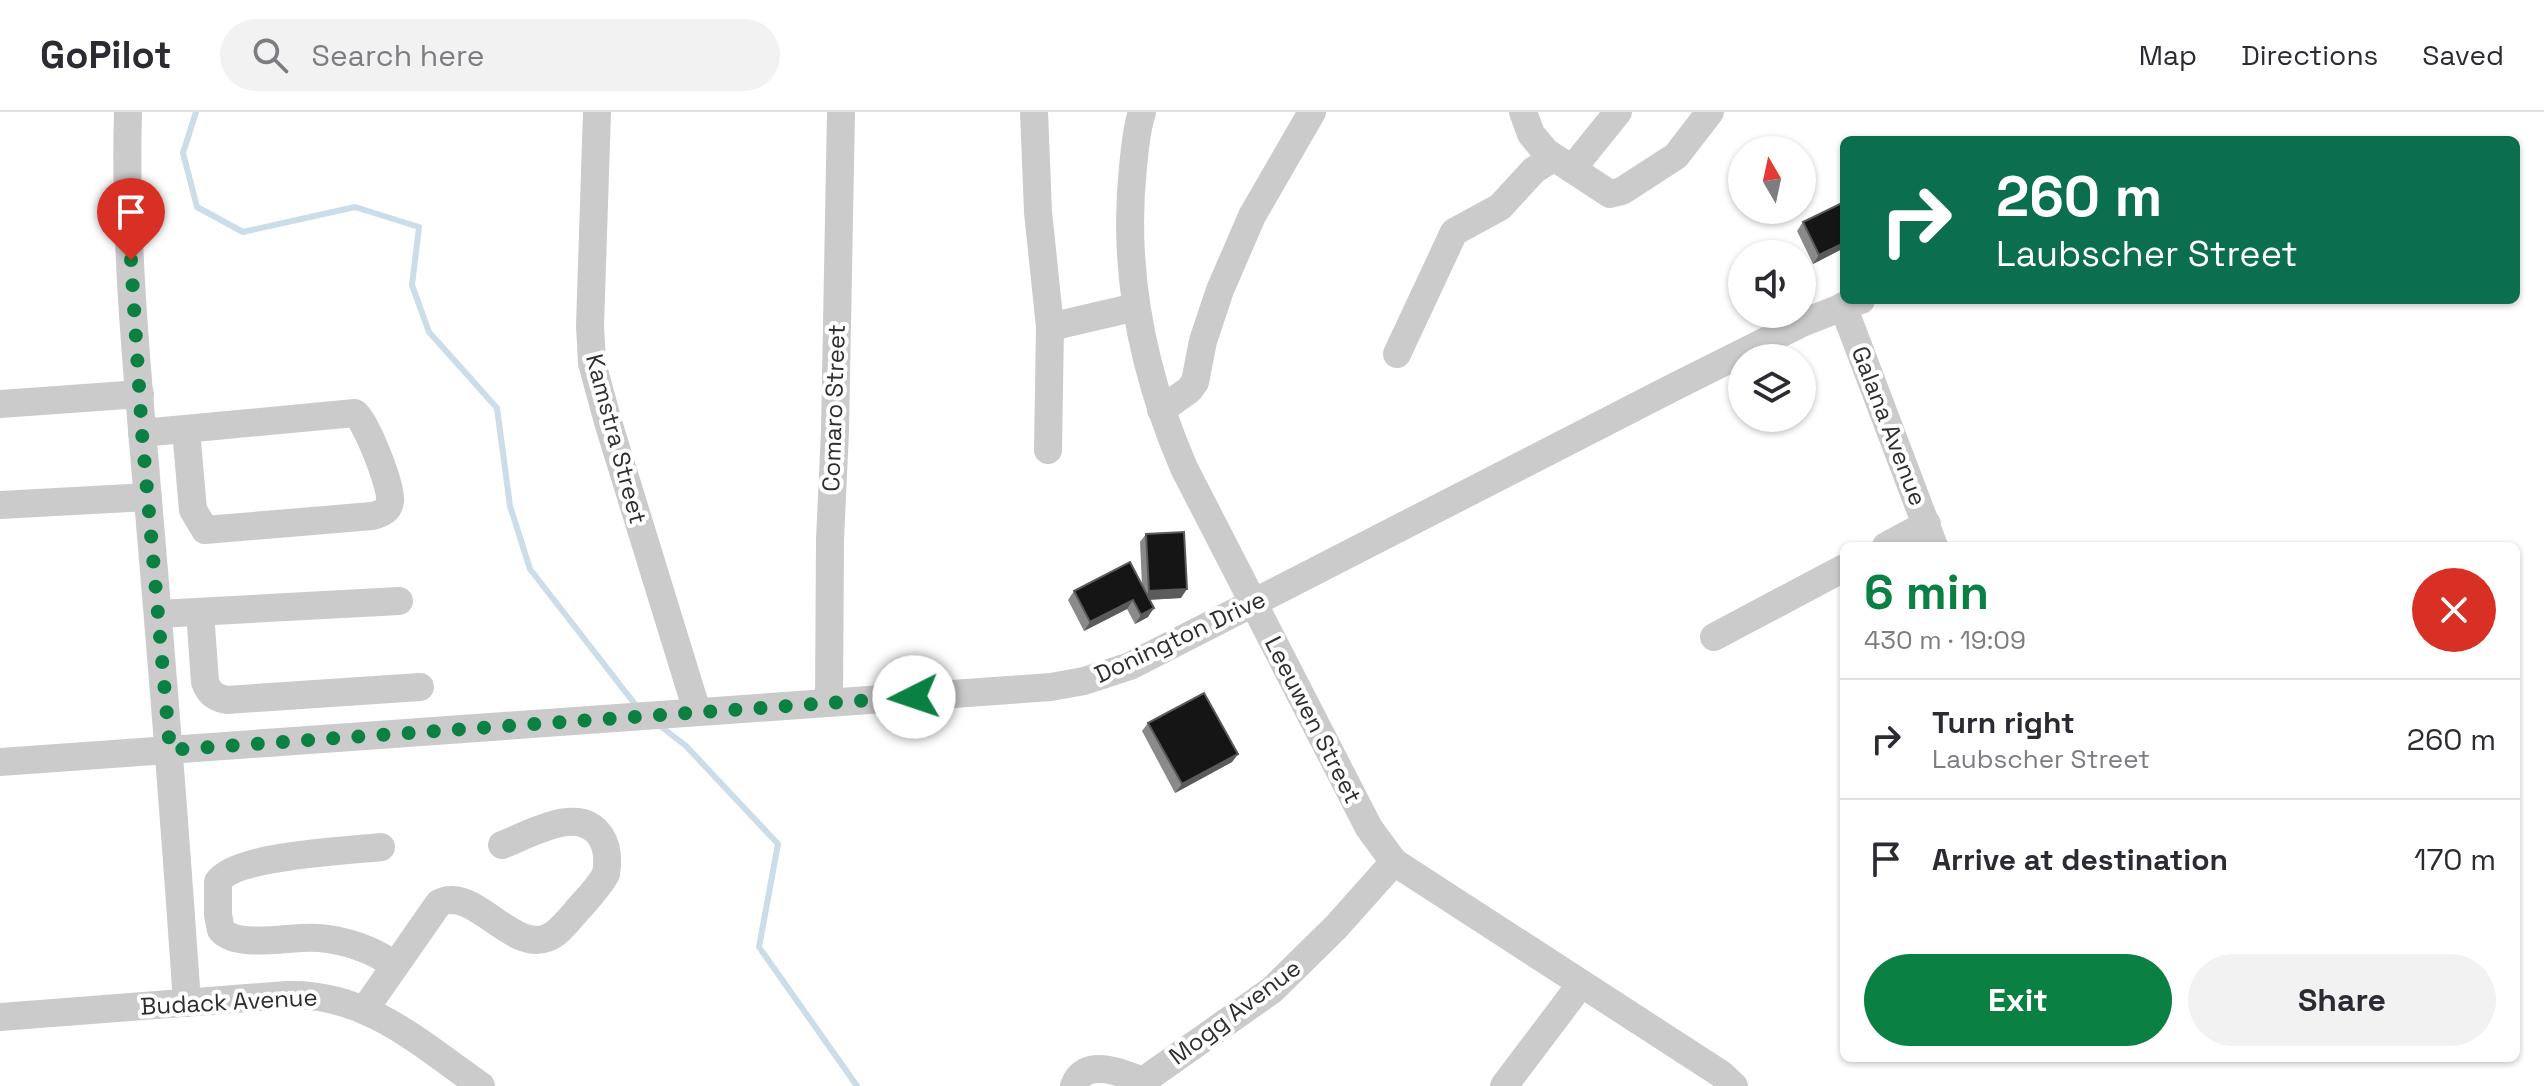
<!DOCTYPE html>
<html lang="en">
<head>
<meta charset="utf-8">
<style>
	body { margin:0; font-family:"Space Grotesk",sans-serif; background:#f2f2f3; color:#2b2b33; height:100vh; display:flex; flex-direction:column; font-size:30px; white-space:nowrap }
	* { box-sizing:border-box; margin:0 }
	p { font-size:26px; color:#7c7c81 }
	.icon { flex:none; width:44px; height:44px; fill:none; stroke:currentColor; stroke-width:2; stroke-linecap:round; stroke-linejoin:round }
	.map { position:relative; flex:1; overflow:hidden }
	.details { position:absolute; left:1840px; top:430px; width:680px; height:520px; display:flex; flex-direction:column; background:#fff; border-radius:12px; box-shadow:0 2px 6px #0004 }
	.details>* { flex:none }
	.banner { position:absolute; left:1840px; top:24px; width:680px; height:168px; border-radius:12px; box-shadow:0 2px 6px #0004; background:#0b6e4f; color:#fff; overflow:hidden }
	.needle { width:52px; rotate:351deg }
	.tools { position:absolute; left:1728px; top:24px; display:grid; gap:16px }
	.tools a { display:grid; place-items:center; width:88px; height:88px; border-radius:50%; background:#fff; box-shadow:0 2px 6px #0004; font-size:40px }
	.pin { position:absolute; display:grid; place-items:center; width:68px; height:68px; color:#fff; margin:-82px -34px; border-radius:50% 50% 50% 0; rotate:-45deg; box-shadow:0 0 8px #0007 }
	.pin .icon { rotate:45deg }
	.me { position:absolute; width:88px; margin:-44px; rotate:266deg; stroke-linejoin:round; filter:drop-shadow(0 0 6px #0008) }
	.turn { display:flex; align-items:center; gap:28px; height:168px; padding:0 24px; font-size:36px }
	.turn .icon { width:104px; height:104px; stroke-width:2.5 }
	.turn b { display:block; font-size:56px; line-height:68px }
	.round { display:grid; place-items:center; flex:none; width:84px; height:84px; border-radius:42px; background:#f2f2f3 }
	.summary { display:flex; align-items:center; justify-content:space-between; height:136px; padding:0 24px }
	h1 { font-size:48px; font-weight:800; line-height:60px; color:#0b8043 }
	.primary-button { display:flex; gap:16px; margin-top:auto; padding:16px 24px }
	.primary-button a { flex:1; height:92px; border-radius:48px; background:#0b8043; color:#fff; font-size:32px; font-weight:800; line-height:92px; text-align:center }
	.primary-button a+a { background:#f2f2f3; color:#2b2b33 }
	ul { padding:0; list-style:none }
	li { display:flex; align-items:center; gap:24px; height:120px; padding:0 24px; border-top:2px solid #e1e1e2 }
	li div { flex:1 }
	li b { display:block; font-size:30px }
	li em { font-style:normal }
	header { display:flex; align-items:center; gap:48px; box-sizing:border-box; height:112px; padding:0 40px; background:#fff; border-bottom:2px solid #e1e1e2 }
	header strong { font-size:38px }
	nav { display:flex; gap:44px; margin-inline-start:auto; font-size:28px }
	.search { width:560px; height:72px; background:#f2f2f3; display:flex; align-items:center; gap:20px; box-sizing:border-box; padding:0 28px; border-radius:44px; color:#7c7c81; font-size:30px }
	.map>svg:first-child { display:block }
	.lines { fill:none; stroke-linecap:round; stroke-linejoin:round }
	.stream { stroke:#cadde8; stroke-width:6 }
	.minor { stroke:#cbcbcb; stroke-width:28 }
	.wall { fill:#8a8a8a }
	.shaded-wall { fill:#5b5b5b }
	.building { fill:#151515; stroke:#5b5b5b; stroke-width:2 }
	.route { stroke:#0b8043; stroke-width:14; stroke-dasharray:0 25.2 }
	.labels { text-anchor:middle; stroke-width:8; stroke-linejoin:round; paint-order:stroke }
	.street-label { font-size:24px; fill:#2e2e2e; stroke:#fff }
</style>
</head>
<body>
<header>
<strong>GoPilot</strong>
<div class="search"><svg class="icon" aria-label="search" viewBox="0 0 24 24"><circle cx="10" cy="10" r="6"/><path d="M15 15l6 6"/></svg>Search here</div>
<nav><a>Map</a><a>Directions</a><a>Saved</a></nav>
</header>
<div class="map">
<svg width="2544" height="974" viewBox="0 0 2544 974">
	<rect width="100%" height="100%" fill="#fff"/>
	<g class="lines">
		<g class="stream">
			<path d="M196,0l-13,41 14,54 46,25 112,-25 64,20 -7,58 17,47 68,76 13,98 20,63 108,139"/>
			<path d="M659,613l27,21 92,98 -19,103 98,139"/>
		</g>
		<g class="minor">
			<path d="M128,0c-4,133 10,268 21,400 14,164 27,327 38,491"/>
			<path d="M597,0l-7,214 2,37 16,59 89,289"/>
			<path d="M1034,0l4,100 12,115 86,-20"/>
			<path d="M1142,0c-6,18 -7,37 -9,55 -11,104 10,206 51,301l185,360 25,34 327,212 13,12"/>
			<path d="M1523,0l8,22 15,18 64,42 12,-3 54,-35 34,-44"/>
			<path d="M1572,57l46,-57"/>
			<path d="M1843,194l91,240"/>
			<path d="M1397,242l57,-122 46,-25 34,-37 19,-12"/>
			<path d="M0,292l140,-10"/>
			<path d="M1161,298l28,-20 6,-8 8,-41 17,-51 32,-74 60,-104"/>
			<path d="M142,321l213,-20c11,8 37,74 35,88 -1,10 -9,13 -18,15l-167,14 -12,-20 -7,-80"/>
			<path d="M1048,338l2,-123"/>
			<path d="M0,393l148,-8"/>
			<path d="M1886,434l41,-22"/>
			<path d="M200,500l5,70c4,11 9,15 21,18l194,-13"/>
			<path d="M158,502l241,-13"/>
			<path d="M1714,525l130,-69"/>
			<path d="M829,591l1,-163 5,-109 6,-319"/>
			<path d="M0,650l1051,-75 33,-6 46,-15 544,-279 128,-64 59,-23"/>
			<path d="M381,735c-33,4 -147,8 -163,35v33l3,15c17,20 73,5 98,8 26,2 56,12 76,28"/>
			<path d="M365,897l74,-106c34,-18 72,49 108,35 11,-4 19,-15 27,-24 11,-13 24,-25 32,-40 2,-12 2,-26 -5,-37 -21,-34 -72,-2 -99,8"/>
			<path d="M0,905l287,-22c78,-3 134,49 194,91"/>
			<path d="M1074,974c10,-30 49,-13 69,-5"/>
			<path d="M1136,974l136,-96 64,-63 58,-65"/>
			<path d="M1504,974l77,-102"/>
		</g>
	</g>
	<g class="wall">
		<path d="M1803,110l41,26 -31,16 -16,-33z"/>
		<path d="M1146,422l35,64 -32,2 -1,17 -13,7 -8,-15 -43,22 -16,-31 6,-9 68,-5 -2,-44z"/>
		<path d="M1148,611l90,31 -6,8 -57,31 -33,-62z"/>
	</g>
	<g class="shaded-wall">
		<path d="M1844,131v5l-31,16 6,-9z"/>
		<path d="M1187,477l-6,9 -38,2 6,-9z"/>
		<path d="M1133,488l-6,9 -43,22 6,-9z"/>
		<path d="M1154,496l-6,9 -13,7 6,-9z"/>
		<path d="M1238,642l-6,8 -57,31 7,-9z"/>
	</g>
	<g class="building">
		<path d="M1844,90v41l-25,12 -16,-33z"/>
		<path d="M1184,420l3,57 -38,2 -3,-57z"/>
		<path d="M1130,450l24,46 -13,7 -8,-15 -43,22 -16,-31z"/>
		<path d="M1204,581l34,61 -56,30 -34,-61z"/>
	</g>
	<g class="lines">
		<path class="route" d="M131,148l11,173 28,317 744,-53"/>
	</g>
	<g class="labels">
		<g class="street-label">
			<text transform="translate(834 296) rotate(-88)" y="8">Comaro Street</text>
			<text transform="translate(1889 314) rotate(69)" y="8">Galana Avenue</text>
			<text transform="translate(616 327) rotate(75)" y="8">Kamstra Street</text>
			<text transform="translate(1180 525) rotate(-25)" y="8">Donington Drive</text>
			<text transform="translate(1313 608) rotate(63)" y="8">Leeuwen Street</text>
			<text transform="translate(229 890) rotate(-3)" y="8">Budack Avenue</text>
			<text transform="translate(1235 900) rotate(-37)" y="8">Mogg Avenue</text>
		</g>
	</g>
</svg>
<div class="tools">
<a><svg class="needle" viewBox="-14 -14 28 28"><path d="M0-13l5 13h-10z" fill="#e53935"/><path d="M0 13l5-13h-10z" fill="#7c7c81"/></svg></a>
<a><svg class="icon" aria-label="sound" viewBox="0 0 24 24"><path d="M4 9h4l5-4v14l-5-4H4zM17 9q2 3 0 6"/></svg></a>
<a><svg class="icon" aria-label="layers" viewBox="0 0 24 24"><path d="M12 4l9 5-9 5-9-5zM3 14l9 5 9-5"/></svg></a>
</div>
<div class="pin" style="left:131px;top:148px;background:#d93025"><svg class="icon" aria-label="arrive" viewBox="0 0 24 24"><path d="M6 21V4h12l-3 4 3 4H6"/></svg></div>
<svg class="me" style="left:914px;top:585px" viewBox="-20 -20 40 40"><circle r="19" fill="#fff"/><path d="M0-13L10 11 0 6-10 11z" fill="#0b8043"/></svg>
<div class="banner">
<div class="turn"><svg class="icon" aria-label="right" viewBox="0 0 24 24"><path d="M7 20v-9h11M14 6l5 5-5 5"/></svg><div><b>260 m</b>Laubscher Street</div></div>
</div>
<section class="details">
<div class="summary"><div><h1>6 min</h1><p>430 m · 19:09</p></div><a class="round" style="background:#d93025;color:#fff"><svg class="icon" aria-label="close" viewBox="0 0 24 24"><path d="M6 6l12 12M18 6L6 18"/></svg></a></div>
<ul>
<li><svg class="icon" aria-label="right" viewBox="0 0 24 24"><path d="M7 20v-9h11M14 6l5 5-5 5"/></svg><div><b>Turn right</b><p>Laubscher Street</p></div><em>260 m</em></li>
<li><svg class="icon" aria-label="arrive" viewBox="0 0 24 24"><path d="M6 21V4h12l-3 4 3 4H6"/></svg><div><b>Arrive at destination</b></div><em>170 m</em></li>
</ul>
<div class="primary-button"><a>Exit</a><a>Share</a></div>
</section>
</div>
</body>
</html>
